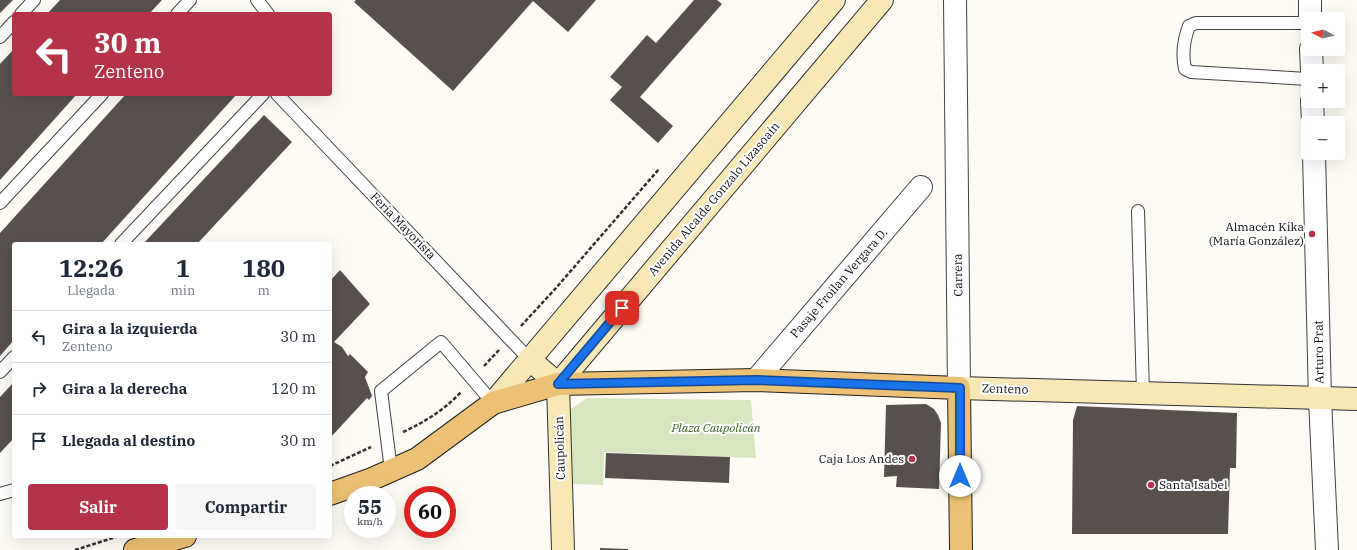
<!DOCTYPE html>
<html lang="es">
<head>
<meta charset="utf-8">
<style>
	body { margin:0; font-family:"IBM Plex Serif",serif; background:#f6f6f7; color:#1f2937; height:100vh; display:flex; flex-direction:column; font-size:15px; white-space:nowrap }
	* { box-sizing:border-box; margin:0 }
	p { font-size:13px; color:#747a83 }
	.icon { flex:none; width:22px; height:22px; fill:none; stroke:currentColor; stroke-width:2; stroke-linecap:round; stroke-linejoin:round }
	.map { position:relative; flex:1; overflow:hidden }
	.drawer { position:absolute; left:12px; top:242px; width:320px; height:296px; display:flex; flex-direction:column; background:#fff; border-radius:4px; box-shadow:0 4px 16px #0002 }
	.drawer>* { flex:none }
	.top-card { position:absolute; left:12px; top:12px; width:320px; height:84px; border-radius:4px; box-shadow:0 4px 16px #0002; background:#b43349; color:#fff; overflow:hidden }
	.needle { width:26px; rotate:277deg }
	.tools { position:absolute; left:1301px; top:12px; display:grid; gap:8px }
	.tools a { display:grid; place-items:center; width:44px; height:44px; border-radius:4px; background:#fff; box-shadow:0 4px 16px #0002; font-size:20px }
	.speed { position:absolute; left:344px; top:486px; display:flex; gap:8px; font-size:20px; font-weight:700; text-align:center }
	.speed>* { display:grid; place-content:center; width:52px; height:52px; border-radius:50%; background:#fff; box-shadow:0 4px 16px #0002; line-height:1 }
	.speed small { font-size:10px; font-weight:400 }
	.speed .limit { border:6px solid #d22; background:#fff; color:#111 }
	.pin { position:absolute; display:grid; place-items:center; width:34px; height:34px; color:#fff; margin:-17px; border-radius:8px; box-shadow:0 2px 6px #0006 }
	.me { position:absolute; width:44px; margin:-22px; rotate:0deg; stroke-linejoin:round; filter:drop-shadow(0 0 3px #0008) }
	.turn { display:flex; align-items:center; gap:14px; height:84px; padding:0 16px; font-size:18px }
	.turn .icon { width:52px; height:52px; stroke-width:2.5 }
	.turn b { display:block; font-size:28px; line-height:34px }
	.eta { display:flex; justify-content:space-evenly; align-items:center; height:68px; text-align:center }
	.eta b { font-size:24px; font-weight:700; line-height:28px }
	.action { display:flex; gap:8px; margin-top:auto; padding:8px 16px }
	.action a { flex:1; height:46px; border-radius:4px; background:#b43349; color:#fff; font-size:16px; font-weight:700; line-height:46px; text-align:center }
	.action a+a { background:#f6f6f7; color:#1f2937 }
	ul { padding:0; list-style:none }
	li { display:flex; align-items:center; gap:12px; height:52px; padding:0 16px; border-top:1px solid #e0e1e3 }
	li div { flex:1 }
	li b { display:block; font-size:15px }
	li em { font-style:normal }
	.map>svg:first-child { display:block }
	.green { fill:#d8e6bf }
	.building { fill:#58504d }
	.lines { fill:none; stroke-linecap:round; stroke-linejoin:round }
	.service-casing { stroke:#434343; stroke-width:14 }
	.minor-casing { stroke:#434343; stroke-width:24 }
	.tertiary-casing { stroke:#434343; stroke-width:24 }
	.secondary-casing { stroke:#323232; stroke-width:24 }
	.primary-casing { stroke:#212121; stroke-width:24 }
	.path { stroke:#323232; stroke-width:2.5; stroke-dasharray:4 2; stroke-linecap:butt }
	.service { stroke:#fff; stroke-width:12 }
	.minor { stroke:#fff; stroke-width:22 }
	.tertiary { stroke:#fff; stroke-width:22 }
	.secondary { stroke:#f8e8b5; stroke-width:22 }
	.primary { stroke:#ecc175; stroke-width:22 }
	.route-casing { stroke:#114b97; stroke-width:10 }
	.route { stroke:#1a73e8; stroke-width:7 }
	.poi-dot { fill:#b43349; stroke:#fff; stroke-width:1.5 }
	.labels { text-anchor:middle; stroke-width:4; stroke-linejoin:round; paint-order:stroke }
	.street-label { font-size:12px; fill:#101010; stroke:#fff }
	.poi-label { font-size:12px; fill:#101010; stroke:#fff; text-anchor:end }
	.park-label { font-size:12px; font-style:italic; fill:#396325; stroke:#fff }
</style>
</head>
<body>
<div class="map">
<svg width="1357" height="550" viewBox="0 0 1357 550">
	<rect width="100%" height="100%" fill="#fefbf4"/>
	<path class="green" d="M587,398l164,2 5,58 -152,-6 -1,33 -32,-1 -3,-73z"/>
	<g class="building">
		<path d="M0,0h13l-13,13z"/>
		<path d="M60,0h102l-13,14h-102z"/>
		<path d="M356,0h240l-28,32 -35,-31 -80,90 -99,-89z"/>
		<path d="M694,0h23l5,4 -82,93 33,29 -15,17 -48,-43 12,-13 -12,-10 37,-42 9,8z"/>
		<path d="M14,49v45h63l-77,86v-116z"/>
		<path d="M126,94h111l-136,150h-87v96l-14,16v-123z"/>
		<path d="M264,115l28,27 -95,102h-54z"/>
		<path d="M340,270l30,34 -36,38 8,5 6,9 2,-2 18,18 -3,5 7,19 -3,4 -2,-2 -37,40v-157z"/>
		<path d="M14,382v56l-14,15v-56z"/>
		<path d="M926,404l8,5 4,6 3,8 -2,66 -43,-2 1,-11 -13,1 2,-72z"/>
		<path d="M1077,406l160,7 -1,55h-6l-2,66h-156l1,-114z"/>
		<path d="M606,453l124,4 -1,26 -124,-5z"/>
		<path d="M600,548l28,1v1h-28z"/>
	</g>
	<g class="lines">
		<g class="service-casing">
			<g id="service">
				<path d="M257,0l11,14"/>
				<path d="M21,14l13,-14"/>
				<path d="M177,14l13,-14"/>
				<path d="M1308,23h-112l-7,3c-5,13 -7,29 -4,43l6,3 117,7"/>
				<path d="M0,37l14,-15"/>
				<path d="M277,94l252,265"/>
				<path d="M0,203l102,-109"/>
				<path d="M1138,211l5,183"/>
				<path d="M121,244l142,-150"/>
				<path d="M0,372l14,-15"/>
				<path d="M391,470l-10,-79 60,-49 52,61"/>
				<path d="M0,494l14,-4"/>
			</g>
		</g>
		<g class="minor-casing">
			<path id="minor" d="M756,380l165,-193"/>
		</g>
		<g class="tertiary-casing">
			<g id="tertiary">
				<path d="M955,0l4,388"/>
				<path d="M1310,0v19"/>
				<path d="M1311,49l1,22"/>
				<path d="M1312,101l1,22"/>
				<path d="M1314,153l6,246 7,151"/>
			</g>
		</g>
		<g class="secondary-casing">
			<g id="secondary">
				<path d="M529,359l29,25 5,166"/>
				<path d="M558,384l324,-384"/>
				<path d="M959,388l398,11"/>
				<path d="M493,403l341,-403"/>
			</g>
		</g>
		<g class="primary-casing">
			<g id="primary">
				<path d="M330,494l42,-15 45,-20 76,-56 65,-19 198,-4 203,8 2,162"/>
				<path d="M135,550l50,-14"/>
			</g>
		</g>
		<g class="path">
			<path d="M521,326l35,-38 103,-119"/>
			<path d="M484,366l15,-16"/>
			<path d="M403,432c22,-10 41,-22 58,-40"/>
			<path d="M330,466l41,-19"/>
			<path d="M75,550l41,-13"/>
		</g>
		<use href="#service" class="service"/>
		<use href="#minor" class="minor"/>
		<use href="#tertiary" class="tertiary"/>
		<use href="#secondary" class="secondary"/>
		<use href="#primary" class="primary"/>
	</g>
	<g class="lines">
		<g class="route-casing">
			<path id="route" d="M622,308l-64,76 198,-4 204,8v88"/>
		</g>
		<use href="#route" class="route"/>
	</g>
	<g class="poi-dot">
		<circle cx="1312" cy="234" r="4"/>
		<circle cx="912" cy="459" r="4"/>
		<circle cx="1151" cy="485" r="4"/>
	</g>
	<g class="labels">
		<g class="street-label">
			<text transform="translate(714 199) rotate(-50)" y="4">Avenida Alcalde Gonzalo Lizasoaín</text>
			<text transform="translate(403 226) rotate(46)" y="4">Feria Mayorista</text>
			<text transform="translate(958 275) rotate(-91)" y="4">Carrera</text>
			<text transform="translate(839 283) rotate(-49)" y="4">Pasaje Froilan Vergara D.</text>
			<text transform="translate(1319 352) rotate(-91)" y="4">Arturo Prat</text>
			<text transform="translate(1005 389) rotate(2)" y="4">Zenteno</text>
			<text transform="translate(560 448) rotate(-92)" y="4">Caupolicán</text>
		</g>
		<g class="poi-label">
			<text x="1304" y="231">Almacén Kika<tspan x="1304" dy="14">(María González)</tspan></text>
			<text x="904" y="463">Caja Los Andes</text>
			<text x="1159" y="489" text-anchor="start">Santa Isabel</text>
		</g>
		<g class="park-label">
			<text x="716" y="432">Plaza Caupolicán</text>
		</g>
	</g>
</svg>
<div class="tools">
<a><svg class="needle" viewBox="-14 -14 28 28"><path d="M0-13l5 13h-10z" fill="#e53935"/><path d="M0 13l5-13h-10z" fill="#747a83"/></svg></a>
<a>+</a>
<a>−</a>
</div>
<div class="speed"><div>55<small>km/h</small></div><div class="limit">60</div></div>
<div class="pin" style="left:622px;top:308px;background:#d93025"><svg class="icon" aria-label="arrive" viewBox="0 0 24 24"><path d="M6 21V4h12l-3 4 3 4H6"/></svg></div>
<svg class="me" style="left:960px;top:476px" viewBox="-20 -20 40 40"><circle r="19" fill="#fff"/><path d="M0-13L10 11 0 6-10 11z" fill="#1a73e8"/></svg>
<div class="top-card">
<div class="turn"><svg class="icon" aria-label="left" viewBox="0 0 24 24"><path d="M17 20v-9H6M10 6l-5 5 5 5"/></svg><div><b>30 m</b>Zenteno</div></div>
</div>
<section class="drawer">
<div class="eta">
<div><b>12:26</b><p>Llegada</p></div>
<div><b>1</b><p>min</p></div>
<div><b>180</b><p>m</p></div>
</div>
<ul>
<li><svg class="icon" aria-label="left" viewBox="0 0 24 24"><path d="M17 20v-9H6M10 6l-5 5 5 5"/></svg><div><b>Gira a la izquierda</b><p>Zenteno</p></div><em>30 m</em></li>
<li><svg class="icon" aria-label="right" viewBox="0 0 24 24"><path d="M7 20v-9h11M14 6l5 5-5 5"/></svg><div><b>Gira a la derecha</b></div><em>120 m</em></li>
<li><svg class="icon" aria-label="arrive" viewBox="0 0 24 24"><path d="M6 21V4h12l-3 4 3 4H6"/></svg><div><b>Llegada al destino</b></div><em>30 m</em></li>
</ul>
<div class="action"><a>Salir</a><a>Compartir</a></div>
</section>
</div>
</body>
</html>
